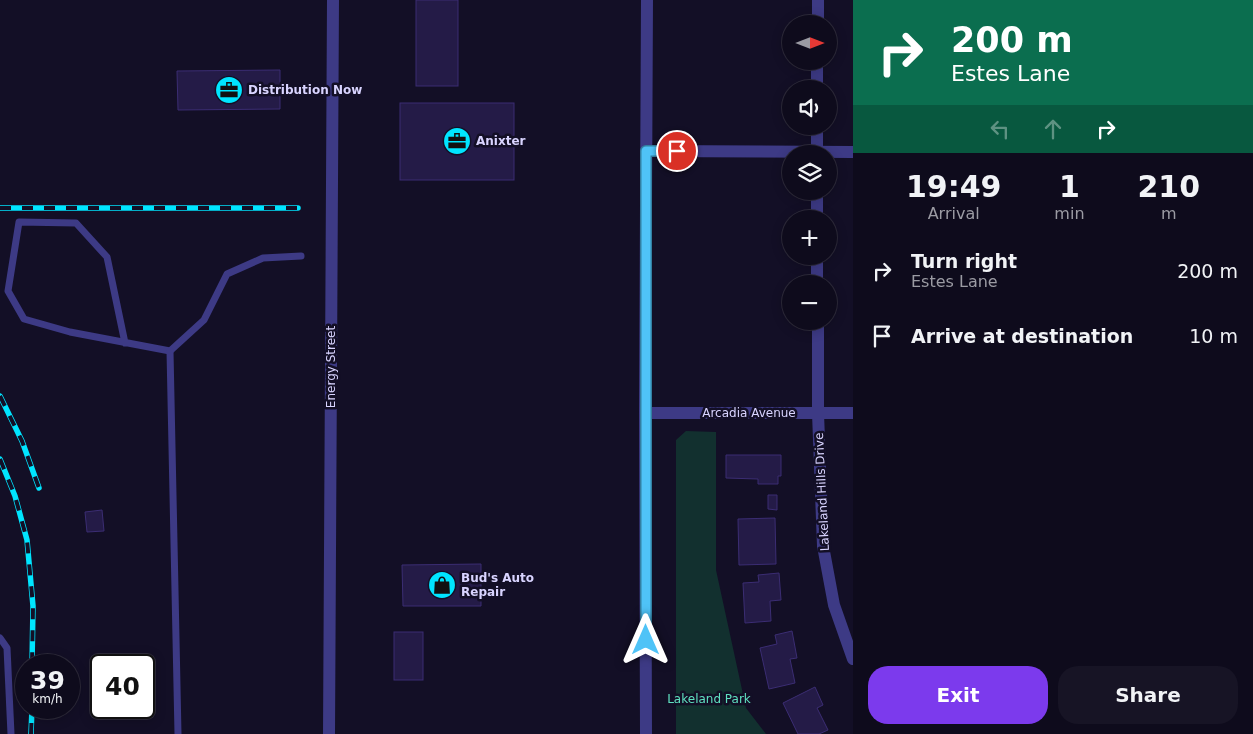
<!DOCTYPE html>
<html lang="en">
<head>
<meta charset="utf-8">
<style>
	body { margin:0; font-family:"DejaVu Sans",sans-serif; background:#171425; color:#f1f3f6; height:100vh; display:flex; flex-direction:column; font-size:19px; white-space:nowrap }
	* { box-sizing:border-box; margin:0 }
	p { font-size:16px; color:#9b9ba3 }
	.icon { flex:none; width:28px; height:28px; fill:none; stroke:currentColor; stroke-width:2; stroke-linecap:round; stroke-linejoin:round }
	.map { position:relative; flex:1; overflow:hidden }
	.side { display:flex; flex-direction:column; background:#0e0b1c; width:400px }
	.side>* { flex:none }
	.hud { background:#0b6e4f; color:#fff; overflow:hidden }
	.needle { width:32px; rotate:90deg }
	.buttons { position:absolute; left:782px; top:15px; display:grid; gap:10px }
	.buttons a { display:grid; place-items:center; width:55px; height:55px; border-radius:50%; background:#0e0b1c; box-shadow:0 2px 12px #0003,0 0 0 1px #2e2b3b; font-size:25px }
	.speed { position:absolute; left:15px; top:654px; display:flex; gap:10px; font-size:25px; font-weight:700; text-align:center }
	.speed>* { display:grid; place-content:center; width:65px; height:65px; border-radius:50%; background:#0e0b1c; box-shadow:0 2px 12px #0003,0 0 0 1px #2e2b3b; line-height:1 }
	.speed small { font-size:12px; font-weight:400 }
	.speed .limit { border:2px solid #111; border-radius:8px; background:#fff; color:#111 }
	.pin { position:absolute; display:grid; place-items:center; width:42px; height:42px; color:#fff; margin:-21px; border:2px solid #fff; border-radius:50%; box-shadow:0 1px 5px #0007 }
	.me { position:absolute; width:55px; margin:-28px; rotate:0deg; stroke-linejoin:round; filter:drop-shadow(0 0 4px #0008) }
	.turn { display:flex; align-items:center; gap:18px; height:105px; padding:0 15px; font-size:22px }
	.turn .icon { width:65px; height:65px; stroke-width:2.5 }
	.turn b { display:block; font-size:35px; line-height:42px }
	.lanes { display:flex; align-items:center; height:48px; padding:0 15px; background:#0003; justify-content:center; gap:25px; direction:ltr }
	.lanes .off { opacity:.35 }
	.eta { display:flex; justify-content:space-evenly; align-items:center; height:85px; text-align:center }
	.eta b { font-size:30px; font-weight:700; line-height:35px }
	.action { display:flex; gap:10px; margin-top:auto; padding:10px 15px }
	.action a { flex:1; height:58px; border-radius:20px; background:#7c3aed; color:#fff; font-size:20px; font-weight:700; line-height:58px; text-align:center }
	.action a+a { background:#171425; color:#f1f3f6 }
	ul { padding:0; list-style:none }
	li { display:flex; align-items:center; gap:15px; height:65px; padding:0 15px }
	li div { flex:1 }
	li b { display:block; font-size:19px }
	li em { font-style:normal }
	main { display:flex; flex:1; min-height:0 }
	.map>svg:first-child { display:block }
	.green { fill:#12302f }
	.building { fill:#241b47; stroke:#3b2d73 }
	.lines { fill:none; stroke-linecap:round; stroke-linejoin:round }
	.service { stroke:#3d3a85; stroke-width:7 }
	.minor { stroke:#3d3a85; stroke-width:12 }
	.tertiary { stroke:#3d3a85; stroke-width:12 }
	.rail-casing { stroke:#00e5ff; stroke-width:5.5 }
	.rail { stroke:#130f26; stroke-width:4; stroke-dasharray:11; stroke-linecap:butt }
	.route-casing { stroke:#337fa1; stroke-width:12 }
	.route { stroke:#4fc3f7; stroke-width:9 }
	.labels { text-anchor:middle; stroke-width:5; stroke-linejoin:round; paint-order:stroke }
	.poi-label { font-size:12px; font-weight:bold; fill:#d9d4ff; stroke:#130f26; text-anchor:start }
	.street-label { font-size:12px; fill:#d9d4ff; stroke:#130f26 }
	.park-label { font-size:12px; fill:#5fe0c0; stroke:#130f26 }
</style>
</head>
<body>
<main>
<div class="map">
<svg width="853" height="734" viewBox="0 0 853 734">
	<rect width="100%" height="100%" fill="#130f26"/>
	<path class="green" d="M686,431l30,1v138l30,138 20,26h-90v-294z"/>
	<g class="building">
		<rect x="416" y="0" width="42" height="86"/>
		<path d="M280,70v39l-102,1 -1,-39z"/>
		<rect x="400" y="103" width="114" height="77"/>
		<path d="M726,455h55v21h-3v8h-20v-5l-32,-1z"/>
		<path d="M768,495h9v15l-9,-1z"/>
		<path d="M102,510l2,21 -17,1 -2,-20z"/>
		<path d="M775,518l1,46 -37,1 -1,-46z"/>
		<path d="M481,564v42h-78l-1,-41z"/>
		<path d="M779,573l2,27 -11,1 1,20 -26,2 -2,-40 16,-1 -1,-7z"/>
		<path d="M792,631l5,27 -7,1 5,24 -26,6 -9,-41 17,-4 -2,-9z"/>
		<rect x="394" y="632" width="29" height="48"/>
		<path d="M815,687l8,18 -6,3 11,22 -9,4h-21l-15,-31z"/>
	</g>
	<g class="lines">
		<g class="service">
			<path d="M125,343l-18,-86 -31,-34 -57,-1 -11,69 16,28 46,13 100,19 34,-31 23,-46 36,-16 38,-2"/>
			<path d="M170,351l8,383"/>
			<path d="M0,638l7,10 4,86"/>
		</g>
		<g class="minor">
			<path d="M818,24v-24"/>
			<path d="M817,89v-28"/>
			<path d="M817,126v28"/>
			<path d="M646,151l207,1"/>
			<path d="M817,191v28"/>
			<path d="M817,256v28"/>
			<path d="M818,321v92l5,133 11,59 19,54"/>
			<path d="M645,413h208"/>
			<path d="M329,734l4,-734"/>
		</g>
		<path class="tertiary" d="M646,734l-1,-321 2,-413"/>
		<g class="rail-casing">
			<g id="rail">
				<path d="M0,208h298"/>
				<path d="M0,396l22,45 17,47"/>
				<path d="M0,459l15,37 12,44 6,66 -1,59"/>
				<path d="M31,734l1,-26"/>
			</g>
		</g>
		<use href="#rail" class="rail"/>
	</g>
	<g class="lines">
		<g class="route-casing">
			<path id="route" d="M646,640v-489h31"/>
		</g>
		<use href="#route" class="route"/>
	</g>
	<defs>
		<g id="office-disc" transform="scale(1.4375)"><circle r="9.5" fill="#00e5ff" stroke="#130f26"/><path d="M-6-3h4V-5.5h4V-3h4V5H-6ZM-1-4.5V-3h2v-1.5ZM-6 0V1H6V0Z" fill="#111"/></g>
		<g id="shop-disc" transform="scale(1.4375)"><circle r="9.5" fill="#00e5ff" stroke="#130f26"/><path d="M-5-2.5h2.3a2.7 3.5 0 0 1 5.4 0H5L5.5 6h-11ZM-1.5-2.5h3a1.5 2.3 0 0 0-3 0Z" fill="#111"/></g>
	</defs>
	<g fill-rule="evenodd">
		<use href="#office-disc" x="229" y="90"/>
		<use href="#office-disc" x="457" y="141"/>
		<use href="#shop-disc" x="442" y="585"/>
	</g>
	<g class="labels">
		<g class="poi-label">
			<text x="248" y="94">Distribution Now</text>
			<text x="476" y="145">Anixter</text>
			<text x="461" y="582">Bud's Auto<tspan x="461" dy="14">Repair</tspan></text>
		</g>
		<g class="street-label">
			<text transform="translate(331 367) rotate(-90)" y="4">Energy Street</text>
			<text x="749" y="417">Arcadia Avenue</text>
			<text transform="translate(822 492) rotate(-93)" y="4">Lakeland Hills Drive</text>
		</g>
		<g class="park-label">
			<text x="709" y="703">Lakeland Park</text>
		</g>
	</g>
</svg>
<div class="buttons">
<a><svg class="needle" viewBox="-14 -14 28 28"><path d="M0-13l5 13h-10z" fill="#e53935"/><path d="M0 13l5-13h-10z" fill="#9b9ba3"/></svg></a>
<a><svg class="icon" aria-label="sound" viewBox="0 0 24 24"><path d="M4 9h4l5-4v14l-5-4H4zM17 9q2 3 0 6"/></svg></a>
<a><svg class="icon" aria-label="layers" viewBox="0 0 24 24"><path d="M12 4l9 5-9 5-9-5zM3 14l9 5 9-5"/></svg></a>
<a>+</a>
<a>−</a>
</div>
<div class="speed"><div>39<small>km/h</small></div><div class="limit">40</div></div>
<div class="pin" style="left:677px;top:151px;background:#d93025"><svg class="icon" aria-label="arrive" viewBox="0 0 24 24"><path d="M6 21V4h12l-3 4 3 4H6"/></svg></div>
<svg class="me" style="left:646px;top:640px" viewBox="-20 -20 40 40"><path d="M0-17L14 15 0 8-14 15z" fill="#4fc3f7" stroke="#fff" stroke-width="4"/></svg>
</div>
<section class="side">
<div class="hud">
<div class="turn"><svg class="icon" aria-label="right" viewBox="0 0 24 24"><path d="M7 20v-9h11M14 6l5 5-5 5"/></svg><div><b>200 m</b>Estes Lane</div></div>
<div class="lanes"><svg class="icon off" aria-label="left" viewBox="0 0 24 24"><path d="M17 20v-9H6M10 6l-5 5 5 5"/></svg><svg class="icon off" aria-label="ahead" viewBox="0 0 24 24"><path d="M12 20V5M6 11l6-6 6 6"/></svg><svg class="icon" aria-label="right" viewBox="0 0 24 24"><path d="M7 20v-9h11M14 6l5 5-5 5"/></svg></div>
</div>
<div class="eta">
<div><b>19:49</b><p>Arrival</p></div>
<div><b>1</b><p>min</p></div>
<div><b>210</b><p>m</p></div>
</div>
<ul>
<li><svg class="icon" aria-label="right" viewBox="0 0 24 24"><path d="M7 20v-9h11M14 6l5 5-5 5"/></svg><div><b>Turn right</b><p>Estes Lane</p></div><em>200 m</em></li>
<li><svg class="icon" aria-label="arrive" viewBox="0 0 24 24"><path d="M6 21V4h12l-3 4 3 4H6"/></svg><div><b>Arrive at destination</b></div><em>10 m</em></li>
</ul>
<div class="action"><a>Exit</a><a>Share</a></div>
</section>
</main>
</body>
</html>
